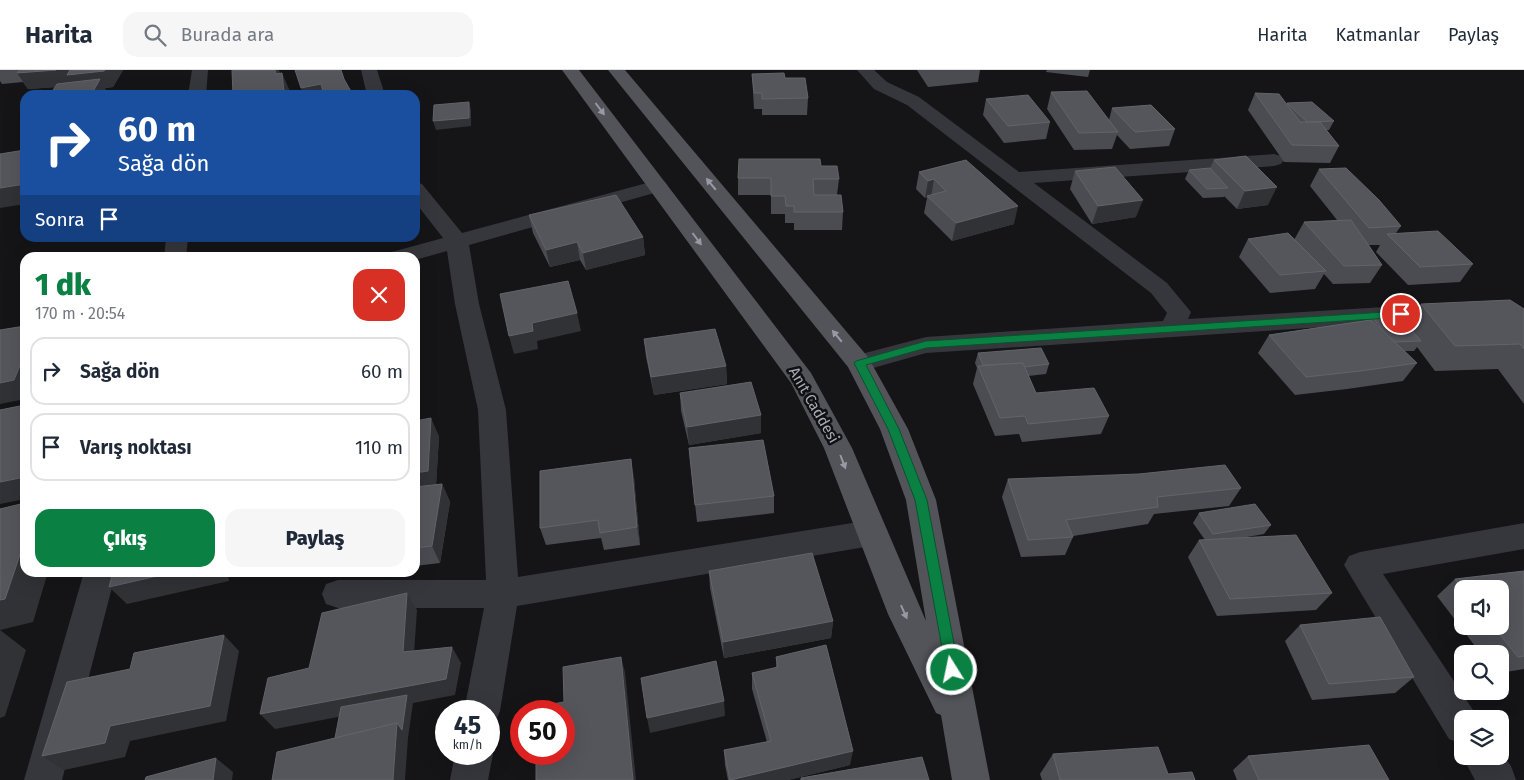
<!DOCTYPE html>
<html lang="tr">
<head>
<meta charset="utf-8">
<style>
	body { margin:0; font-family:"Fira Sans",sans-serif; background:#f6f6f7; color:#1f2937; height:100vh; display:flex; flex-direction:column; font-size:19px; white-space:nowrap }
	* { box-sizing:border-box; margin:0 }
	p { font-size:16px; color:#747a83 }
	.icon { flex:none; width:28px; height:28px; fill:none; stroke:currentColor; stroke-width:2; stroke-linecap:round; stroke-linejoin:round }
	.map { position:relative; flex:1; overflow:hidden }
	.sheet { position:absolute; left:20px; top:182px; width:400px; height:325px; display:flex; flex-direction:column; background:#fff; border-radius:15px; box-shadow:0 5px 20px #0002 }
	.sheet>* { flex:none }
	.guide { position:absolute; left:20px; top:20px; width:400px; height:152px; border-radius:15px; box-shadow:0 5px 20px #0002; background:#1a4fa0; color:#fff; overflow:hidden }
	.controls { position:absolute; left:1454px; top:510px; display:grid; gap:10px }
	.controls a { display:grid; place-items:center; width:55px; height:55px; border-radius:10px; background:#fff; box-shadow:0 5px 20px #0002; font-size:25px }
	.speed { position:absolute; left:435px; top:630px; display:flex; gap:10px; font-size:25px; font-weight:700; text-align:center }
	.speed>* { display:grid; place-content:center; width:65px; height:65px; border-radius:50%; background:#fff; box-shadow:0 5px 20px #0002; line-height:1 }
	.speed small { font-size:12px; font-weight:400 }
	.speed .limit { border:8px solid #d22; background:#fff; color:#111 }
	.pin { position:absolute; display:grid; place-items:center; width:42px; height:42px; color:#fff; margin:-21px; border:2px solid #fff; border-radius:50%; box-shadow:0 1px 5px #0007 }
	.me { position:absolute; width:55px; margin:-28px; rotate:350deg; stroke-linejoin:round; filter:drop-shadow(0 0 4px #0008) }
	.turn { display:flex; align-items:center; gap:18px; height:105px; padding:0 15px; font-size:22px }
	.turn .icon { width:65px; height:65px; stroke-width:2.5 }
	.turn b { display:block; font-size:35px; line-height:42px }
	.then { display:flex; align-items:center; height:48px; padding:0 15px; background:#0003; gap:10px; font-size:19px }
	.round { display:grid; place-items:center; flex:none; width:52px; height:52px; border-radius:15px; background:#f6f6f7 }
	.overview { display:flex; align-items:center; justify-content:space-between; height:85px; padding:0 15px }
	h1 { font-size:30px; font-weight:800; line-height:38px; color:#0b8043 }
	.cta { display:flex; gap:10px; margin-top:auto; padding:10px 15px }
	.cta a { flex:1; height:58px; border-radius:15px; background:#0b8043; color:#fff; font-size:20px; font-weight:800; line-height:58px; text-align:center }
	.cta a+a { background:#f6f6f7; color:#1f2937 }
	ul { padding:0; list-style:none }
	li { display:flex; align-items:center; gap:15px; height:68px; margin:0 10px 8px; padding:0 5px; border:2px solid #e0e1e3; border-radius:15px }
	li div { flex:1 }
	li b { display:block; font-size:19px }
	li em { font-style:normal }
	header { display:flex; align-items:center; gap:30px; box-sizing:border-box; height:70px; padding:0 25px; background:#fff; border-bottom:1px solid #e0e1e3 }
	header strong { font-size:24px }
	nav { display:flex; gap:28px; margin-inline-start:auto; font-size:18px }
	.search { width:350px; height:45px; background:#f6f6f7; display:flex; align-items:center; gap:12px; box-sizing:border-box; padding:0 18px; border-radius:15px; color:#747a83; font-size:19px }
	.map>svg:first-child { display:block }
	.lines { fill:none; stroke-linecap:round; stroke-linejoin:round }
	.minor { fill:#36373c; fill-rule:evenodd }
	.major { fill:#53545a; fill-rule:evenodd }
	.wall { fill:#4b4c52; fill-rule:evenodd }
	.shaded-wall { fill:#313236 }
	.building { fill:#55565c; stroke:#62646a }
	.oneway { fill:#979aa4 }
	.route { fill:#0b8043; stroke:#07532c }
	.labels { text-anchor:middle; stroke-width:5; stroke-linejoin:round; paint-order:stroke }
	.street-label { font-size:15px; fill:#a8abb6; stroke:#101012 }
</style>
</head>
<body>
<header>
<strong>Harita</strong>
<div class="search"><svg class="icon" aria-label="search" viewBox="0 0 24 24"><circle cx="10" cy="10" r="6"/><path d="M15 15l6 6"/></svg>Burada ara</div>
<nav><a>Harita</a><a>Katmanlar</a><a>Paylaş</a></nav>
</header>
<div class="map">
<svg width="1524" height="710" viewBox="0 0 1524 710">
	<rect width="100%" height="100%" fill="#151517"/>
	<g class="lines">
		<g class="minor">
			<path d="M192,0h16l-2,25h-18z"/>
			<path d="M361,0h16l8,25h-18z"/>
			<path d="M857,0h17l13,12 32,15 100,75 255,-18 7,2 3,4 -3,4 -7,2 -240,17 133,100 24,29 -3,7 213,-13 9,3 3,5 -3,5 -9,3 -475,31 -67,19 -9,-3 -4,-6 4,-6 76,-20 237,-16 4,-8 -16,-20 -244,-188 -33,-16z"/>
			<path d="M658,110l7,2 3,4 -3,4 -196,55 10,59 27,106 12,167 353,-57 11,4 4,9 -4,9 -11,4 -354,60 -17,105 -5,12 -6,3v-15h-25l20,-103h-146l-12,-4 -4,-10 4,-10 12,-4h148l-8,-170 -23,-106 -8,-53 -32,9v-2h-30l3,-5 55,-15 -28,-36v-20l7,2 40,49z"/>
			<path d="M166,168h22l-2,20h-22z"/>
			<path d="M1524,453v26l-141,25 92,139 2,6h-15v25l-13,-5 -105,-174 5,-9 11,-4z"/>
			<path d="M84,502h32l-54,208h-38z"/>
			<path d="M489,675l4,9 -5,26h-38l5,-26h34z"/>
			<path d="M1500,681l11,15 5,14h-41l-13,-24v-1l38,1z"/>
		</g>
		<path class="major" d="M562,0h17l232,303 41,75 74,173 -20,-121 -26,-71 -32,-62 -240,-297h17l243,287 40,72 28,71 54,280h-38l-11,-65 -5,-2 -48,-99 -64,-166 -33,-65z"/>
	</g>
	<g class="wall">
		<path d="M0,0h123l-10,17 -8,1 -49,-1 -28,2 -5,-7 -21,2 -2,-3z"/>
		<path d="M917,0h63l-2,12 -50,5z"/>
		<path d="M1047,0h43l-2,7 -42,-5z"/>
		<path d="M752,4l33,4 23,20 -1,17h-45v-6h-8z"/>
		<path d="M1051,22l58,28 3,-12 63,21 -6,17 -39,3 -13,-14 -5,14 -38,1 -27,-41z"/>
		<path d="M1255,23l31,11 1,-1 47,18 -5,9h-3l13,16 -9,17 -46,-1 -36,-52z"/>
		<path d="M986,29l64,23 -4,17 -42,4 -21,-28z"/>
		<path d="M966,90l48,64 -62,17 -28,-28 3,-15h-2l-9,-9 3,-17z"/>
		<path d="M1214,90l54,45 -31,4 -13,-13v1l-21,1 -18,-19 4,-9 21,-2z"/>
		<path d="M821,96l18,13 -2,16 6,17 -1,18h-48v-7h-9v-9h-14v-19h-33v-17z"/>
		<path d="M1319,99l82,57 -5,7 77,31 -13,18 -52,3 -32,-33 4,-7h-11l13,20 -12,18 -37,1 -9,-10 -9,15 -45,4 -31,-36 9,-18 46,1 10,-18 33,-2 -27,-34z"/>
		<path d="M1075,101l61,46 -44,7 -22,-35z"/>
		<path d="M529,145l114,22 2,18 -59,15 -6,-10 -30,7 -17,-34z"/>
		<path d="M1421,234l103,5v95l-26,-35 -63,2 -18,-24 -3,4h-9l12,12 -14,18 -56,8 -52,6 -37,-42 11,-18 99,-15 3,-4 35,9z"/>
		<path d="M644,269l82,27 1,18 -73,11 -8,-38z"/>
		<path d="M978,283l71,11 -3,10 -18,2 8,17 73,23 -8,18 -79,8 -3,-8 -24,2 -22,-52 4,-16 -2,-5z"/>
		<path d="M680,323l81,40 -72,12 -8,-34z"/>
		<path d="M415,351l24,15 -3,49 6,-1 8,18 -10,61 -25,3z"/>
		<path d="M689,378l85,48v17l-77,9z"/>
		<path d="M634,407l6,68 -36,5 -3,-12 -55,7 -6,-17z"/>
		<path d="M1008,409l233,9 -12,18 -75,8 -6,10 -75,12v1l-8,18 -44,2 -19,-60z"/>
		<path d="M1199,443l72,12 -7,9 -23,4 91,55 -16,17 -99,6 -29,-59 11,-17h6l-12,-17z"/>
		<path d="M709,501l124,50 -2,17 -107,20 -14,-70z"/>
		<path d="M1524,501v98l-24,4v-19h-19l-44,-58 18,-17zM1462,519h38v37h-38z"/>
		<path d="M325,502h29l-27,3z"/>
		<path d="M1300,555l114,52 -19,16 -83,7 -27,-59z"/>
		<path d="M776,587l74,108 -62,15h-60l-3,-15 -1,-15 43,-8 -15,-53v-16l24,-5z"/>
		<path d="M1053,684l115,20 27,6h-153l-2,-6z"/>
		<path d="M1248,686l141,24h-152l-4,-10z"/>
	</g>
	<g class="shaded-wall">
		<path d="M56,0h67l-10,17 -8,1 4,7h-18l-18,-9 -45,3 -11,-16z"/>
		<path d="M275,0h4l1,3 -4,1z"/>
		<path d="M282,3l7,16 1,6h-13v-2z"/>
		<path d="M321,14l4,11h-21l-3,-7z"/>
		<path d="M469,32l2,8v16l-35,4 -3,-9z"/>
		<path d="M934,109l-3,18 -4,-1v2h-2l3,-17z"/>
		<path d="M25,114v20l-25,4v-20z"/>
		<path d="M1277,117l-9,18 -31,4 8,-18z"/>
		<path d="M1143,130l-7,17 -44,7 6,-18z"/>
		<path d="M1018,136l-4,18 -62,17 4,-18z"/>
		<path d="M643,167l2,18 -59,15 -3,-17z"/>
		<path d="M577,172l3,18 -30,7 -4,-17z"/>
		<path d="M577,243l4,18 -44,10 1,8 -24,5 -5,-18 23,-13z"/>
		<path d="M25,283v46l-25,5v-21z"/>
		<path d="M726,296l1,18 -73,11 -3,-18z"/>
		<path d="M761,345v18l-72,12 -2,-18z"/>
		<path d="M431,348l8,18 -3,53 -21,3v-19z"/>
		<path d="M631,389l3,18 6,68 -3,-18z"/>
		<path d="M25,407v22l-25,5v-22z"/>
		<path d="M442,414l8,18 -10,61 -8,-17z"/>
		<path d="M25,470v32h23l-15,50 -33,8 26,20 -21,66 -5,2v-118z"/>
		<path d="M175,502h58l-5,2 1,7 -102,23 -18,-17z"/>
		<path d="M407,523l10,17 -4,58 -10,-16z"/>
		<path d="M833,551l-2,17 -107,20 -1,-16z"/>
		<path d="M224,565l15,16 -13,70 -96,20 -5,16 -61,13 -22,-14 68,-30z"/>
		<path d="M452,577l9,16 -6,32 -42,8 -5,35 -3,42h-12l4,-57 9,-19 -131,25 -15,-15z"/>
		<path d="M621,587l4,15 11,108h-3z"/>
		<path d="M724,631l1,15 -75,17 -3,-15z"/>
		<path d="M853,681l-3,14 -62,15h-57z"/>
		<path d="M216,688l17,14 -1,8h-19z"/>
	</g>
	<g class="building">
		<path d="M20,0h36l-39,3z"/>
		<path d="M70,0h35l-1,1 -37,4z"/>
		<path d="M232,0h43l1,4 6,-1 2,19 -7,1v2h-44z"/>
		<path d="M295,0h46l3,9 9,16h-29l-3,-11 -20,4z"/>
		<path d="M784,3l1,5h20l3,20 -46,1v-6h-8l-2,-19z"/>
		<path d="M100,9l-9,16h-41l7,-11z"/>
		<path d="M1087,21l31,41 -39,1 -28,-41z"/>
		<path d="M1255,23l24,1 21,28h20l19,24 -47,-1z"/>
		<path d="M1028,25l22,27 -42,4 -22,-27z"/>
		<path d="M469,32v16l-36,3 1,-16z"/>
		<path d="M1312,32l22,19 -27,1 -20,-19z"/>
		<path d="M1151,35l24,24 -40,3 -23,-24z"/>
		<path d="M25,80v34l-25,4v-34z"/>
		<path d="M1246,86l31,31 -32,4 -31,-31z"/>
		<path d="M739,89h81l1,7h16l2,13h-26l1,16h27l2,17h-49v-6h-8l-1,-10h-14v-18h-33z"/>
		<path d="M966,90l52,46 -62,17 -29,-27 19,-5 -12,-12 -6,2 -9,-9z"/>
		<path d="M1115,97l28,33 -45,6 -23,-35z"/>
		<path d="M1210,98l18,20 -21,1 -18,-19z"/>
		<path d="M1346,98l33,32 22,26 -32,2 -50,-59z"/>
		<path d="M616,125l27,42 -60,16 -6,-11 -31,8 -17,-35z"/>
		<path d="M1351,150l31,45 -38,1 -40,-44z"/>
		<path d="M1438,161l35,33 -53,3 -33,-33z"/>
		<path d="M1288,163l38,38 -46,4 -32,-36z"/>
		<path d="M568,211l9,32 -45,10 1,8 -24,5 -9,-42z"/>
		<path d="M1510,230l14,9v40l-4,-5 -65,2 -34,-42z"/>
		<path d="M1398,245l23,26 -26,1 -8,-7 -16,-19z"/>
		<path d="M1371,250l46,43 -57,8 -54,6 -37,-42z"/>
		<path d="M25,256v27l-11,27 -14,3v-53z"/>
		<path d="M715,259l11,37 -75,11 -7,-38z"/>
		<path d="M1041,278l8,16 -25,3 -1,-4 -40,2 -5,-12z"/>
		<path d="M1023,293l13,30 58,-5 15,28 -81,8 -3,-8 -25,2 -22,-52z"/>
		<path d="M751,312l10,33 -74,12 -7,-34z"/>
		<path d="M25,335v72l-25,5v-72z"/>
		<path d="M431,348l-3,53 -13,2v-52z"/>
		<path d="M763,370l11,56 -79,9 -6,-57z"/>
		<path d="M631,389l6,68 -37,6 -2,-13 -58,8v-57z"/>
		<path d="M1225,395l16,23 -84,9 1,10 -92,13 7,17 -45,3 -20,-61 131,-5z"/>
		<path d="M442,414l-10,62 -17,2v-61z"/>
		<path d="M25,433v37l-20,59 -5,1v-91z"/>
		<path d="M1255,434l16,21 -58,9 -14,-21z"/>
		<path d="M1296,465l36,58 -102,6 -31,-59z"/>
		<path d="M812,483l21,68 -110,21 -14,-71z"/>
		<path d="M1524,501v85l-6,1 -25,-31h7v-37h-37l-8,-10z"/>
		<path d="M113,502h62l-66,15z"/>
		<path d="M407,523l-4,59 49,-5 -6,32 -186,35 8,-36 41,-10 13,-55z"/>
		<path d="M1380,547l34,60 -85,7 -29,-59z"/>
		<path d="M224,565l-14,71 -100,20 -5,17 -63,13 25,-74 63,-13 4,-16z"/>
		<path d="M826,575l27,106 -123,29 -6,-30 47,-9 -19,-68 26,-6 -2,-10z"/>
		<path d="M621,587l12,123h-97v-26h28v-43h-29v-4l29,-5 -1,-35z"/>
		<path d="M716,591l8,40 -77,17 -6,-40z"/>
		<path d="M407,625l-5,35 -5,-7 -62,15 6,-31z"/>
		<path d="M397,653l-4,57h-121l5,-28z"/>
		<path d="M1369,675l20,35h-130l-11,-24z"/>
		<path d="M1158,677l10,27 24,-2 3,8h-135l-7,-26z"/>
		<path d="M922,687l7,23h-128v-2z"/>
		<path d="M216,688l-3,22h-68l1,-3z"/>
	</g>
	<defs><path id="oneway-solid" d="M-6-.8H1V-3.2L6.5 0L1 3.2V.8H-6Z" transform="scale(1.25)"/></defs>
	<g class="oneway">
		<use href="#oneway-solid" transform="translate(600 39) rotate(53)"/>
		<use href="#oneway-solid" transform="translate(711 114) rotate(-130)"/>
		<use href="#oneway-solid" transform="translate(697 169) rotate(53)"/>
		<use href="#oneway-solid" transform="translate(837 266) rotate(-130)"/>
		<use href="#oneway-solid" transform="translate(843 392) rotate(69)"/>
		<use href="#oneway-solid" transform="translate(904 542) rotate(66)"/>
	</g>
	<path class="route" d="M1401,241l5,3 -1,3 -479,31 -60,17 33,64 28,71 32,170 -2,5 -5,2 -5,-2 -32,-175 -27,-71 -34,-66 2,-2 70,-20z"/>
	<g class="labels">
		<g class="street-label">
			<text transform="translate(814 335) rotate(60)" y="5">Anıt Caddesi</text>
		</g>
	</g>
</svg>
<div class="controls">
<a><svg class="icon" aria-label="sound" viewBox="0 0 24 24"><path d="M4 9h4l5-4v14l-5-4H4zM17 9q2 3 0 6"/></svg></a>
<a><svg class="icon" aria-label="search" viewBox="0 0 24 24"><circle cx="10" cy="10" r="6"/><path d="M15 15l6 6"/></svg></a>
<a><svg class="icon" aria-label="layers" viewBox="0 0 24 24"><path d="M12 4l9 5-9 5-9-5zM3 14l9 5 9-5"/></svg></a>
</div>
<div class="speed"><div>45<small>km/h</small></div><div class="limit">50</div></div>
<div class="pin" style="left:1401px;top:244px;background:#d93025"><svg class="icon" aria-label="arrive" viewBox="0 0 24 24"><path d="M6 21V4h12l-3 4 3 4H6"/></svg></div>
<svg class="me" style="left:952px;top:600px" viewBox="-20 -20 40 40"><circle r="17" fill="#0b8043" stroke="#fff" stroke-width="3"/><path d="M0-11L8 9 0 5-8 9z" fill="#fff"/></svg>
<div class="guide">
<div class="turn"><svg class="icon" aria-label="right" viewBox="0 0 24 24"><path d="M7 20v-9h11M14 6l5 5-5 5"/></svg><div><b>60 m</b>Sağa dön</div></div>
<div class="then">Sonra<svg class="icon" aria-label="arrive" viewBox="0 0 24 24"><path d="M6 21V4h12l-3 4 3 4H6"/></svg></div>
</div>
<section class="sheet">
<div class="overview"><div><h1>1 dk</h1><p>170 m · 20:54</p></div><a class="round" style="background:#d93025;color:#fff"><svg class="icon" aria-label="close" viewBox="0 0 24 24"><path d="M6 6l12 12M18 6L6 18"/></svg></a></div>
<ul>
<li><svg class="icon" aria-label="right" viewBox="0 0 24 24"><path d="M7 20v-9h11M14 6l5 5-5 5"/></svg><div><b>Sağa dön</b></div><em>60 m</em></li>
<li><svg class="icon" aria-label="arrive" viewBox="0 0 24 24"><path d="M6 21V4h12l-3 4 3 4H6"/></svg><div><b>Varış noktası</b></div><em>110 m</em></li>
</ul>
<div class="cta"><a>Çıkış</a><a>Paylaş</a></div>
</section>
</div>
</body>
</html>
